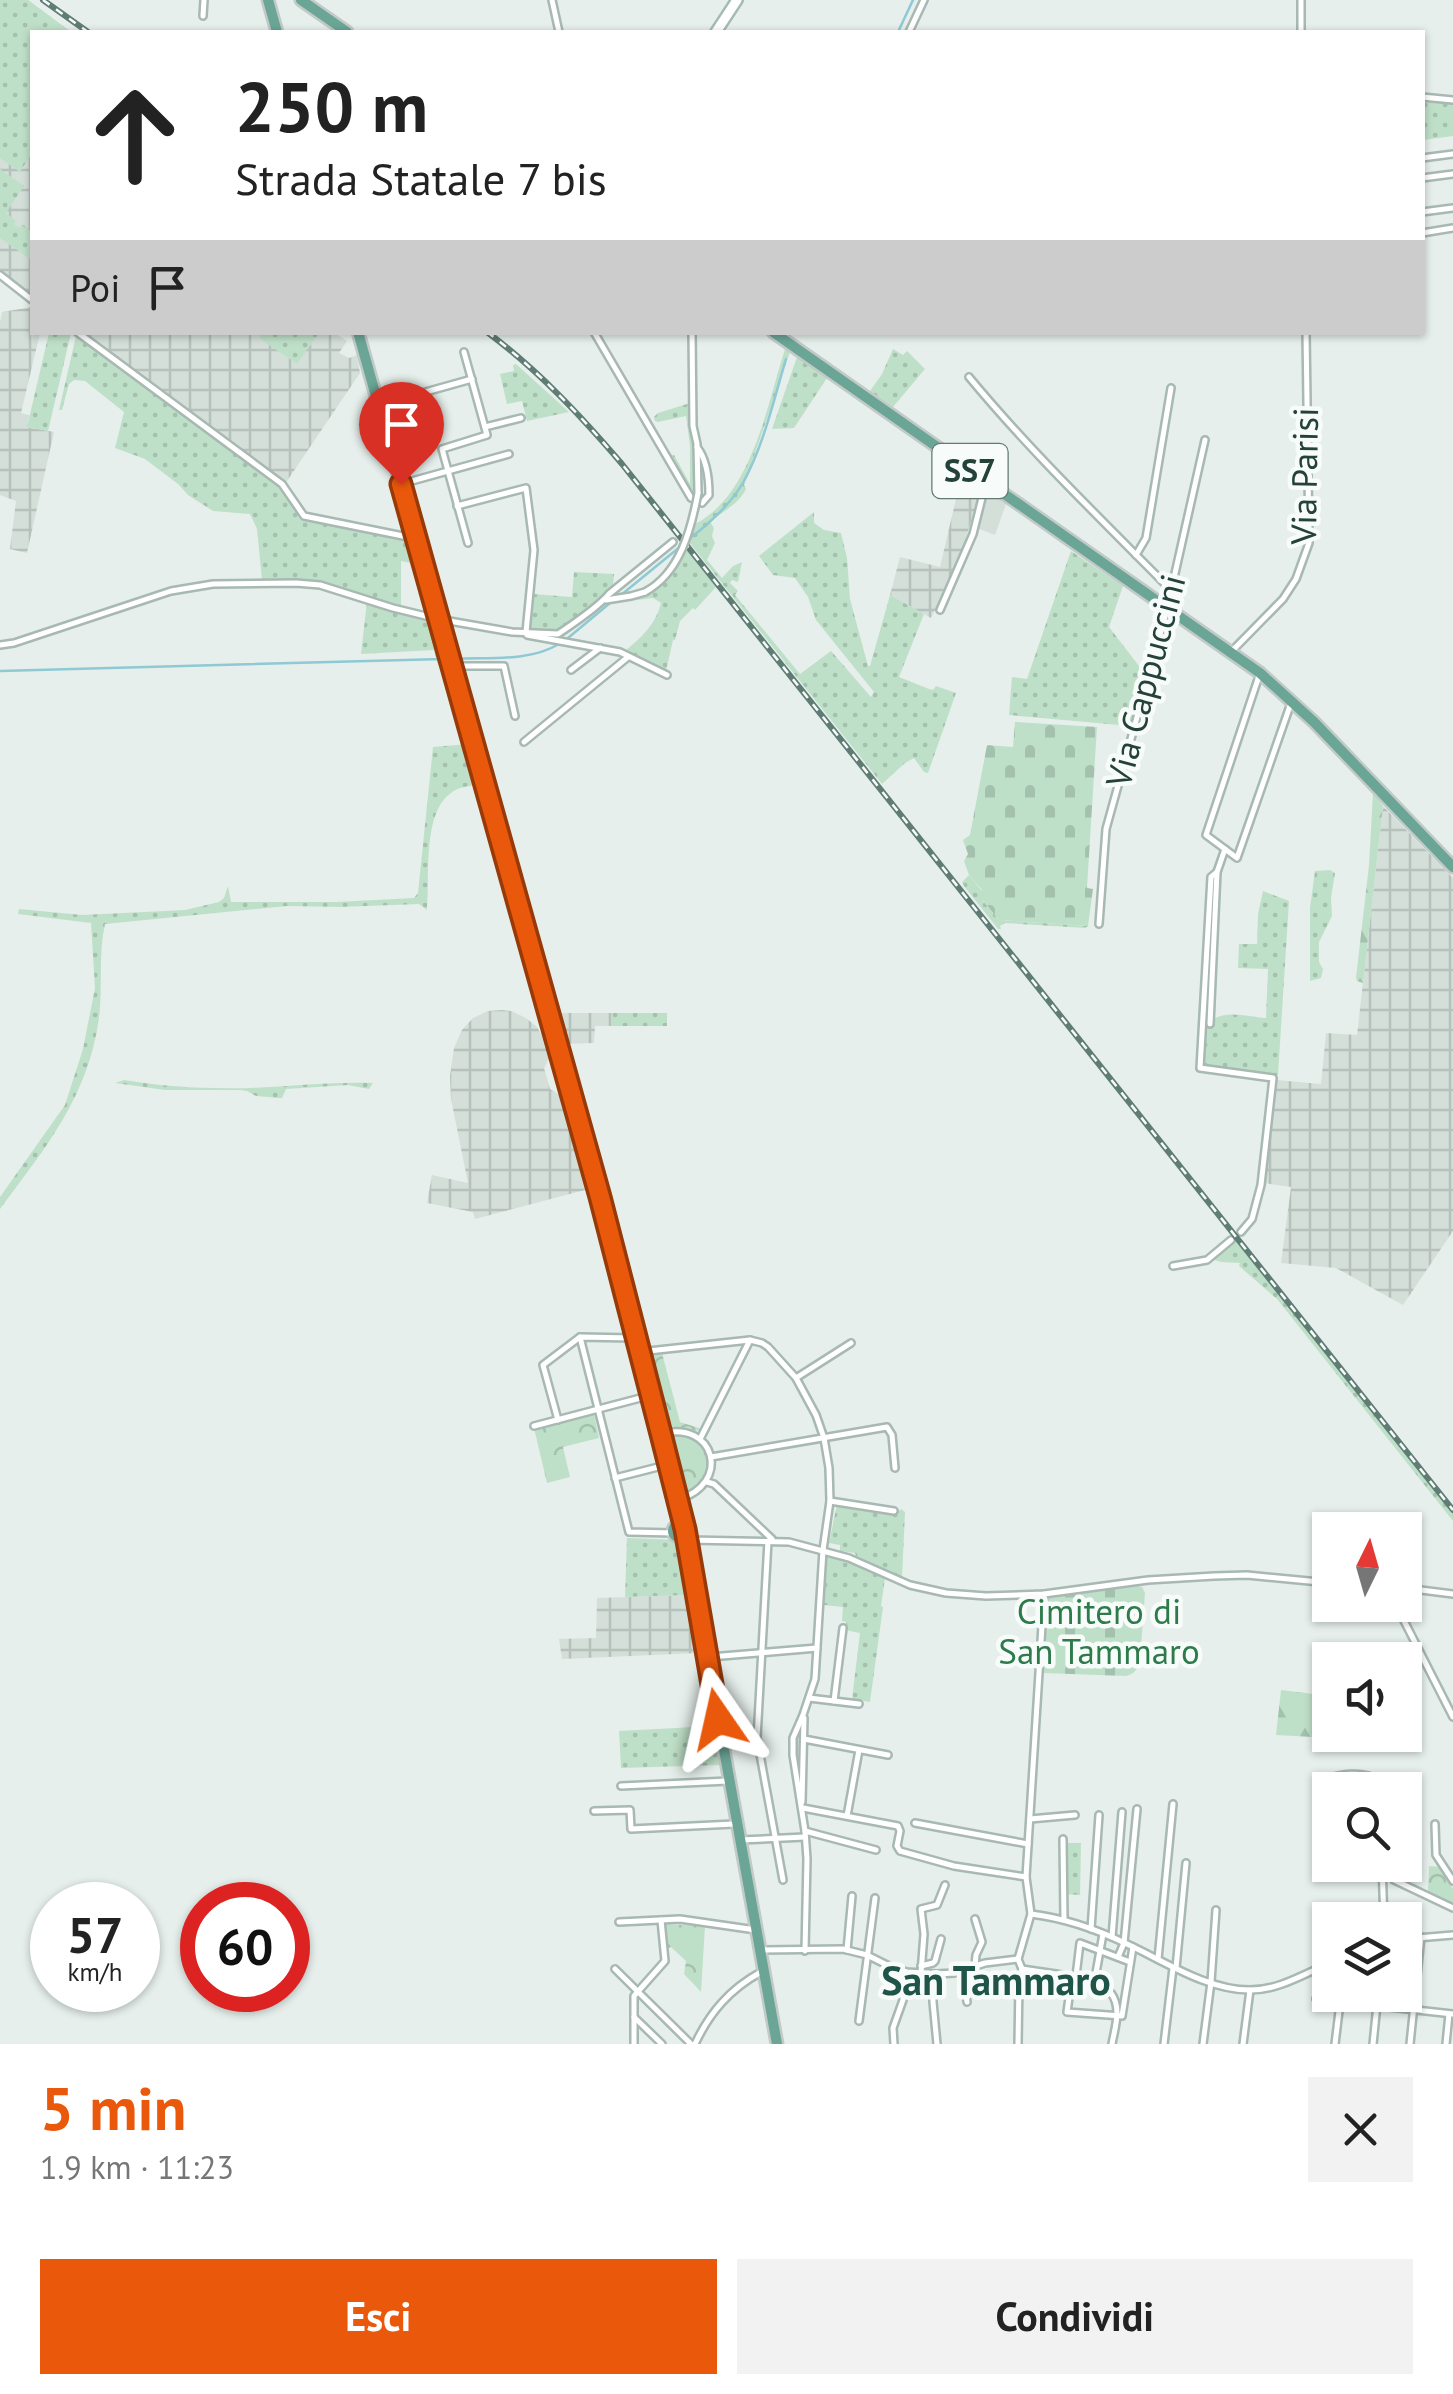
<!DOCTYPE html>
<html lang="it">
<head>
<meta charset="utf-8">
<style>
	body { margin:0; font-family:"PT Sans",sans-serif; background:#f2f2f2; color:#222; height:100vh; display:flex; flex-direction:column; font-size:38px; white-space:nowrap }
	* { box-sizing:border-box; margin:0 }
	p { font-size:32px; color:#767676 }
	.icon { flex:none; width:55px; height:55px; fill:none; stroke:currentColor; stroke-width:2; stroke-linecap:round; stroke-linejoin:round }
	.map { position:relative; height:2044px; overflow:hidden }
	.sheet { display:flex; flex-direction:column; background:#fff; flex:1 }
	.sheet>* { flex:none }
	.banner { position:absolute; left:30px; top:30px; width:1395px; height:305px; border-radius:0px; box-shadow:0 2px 8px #0004; background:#fff; color:#222; overflow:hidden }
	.needle { width:65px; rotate:5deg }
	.fabs { position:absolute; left:1312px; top:1512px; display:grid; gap:20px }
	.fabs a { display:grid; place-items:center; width:110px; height:110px; border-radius:0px; background:#fff; box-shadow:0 2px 8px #0004; font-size:50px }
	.speed { position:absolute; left:30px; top:1882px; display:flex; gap:20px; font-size:50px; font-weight:700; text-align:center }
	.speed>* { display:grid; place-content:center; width:130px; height:130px; border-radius:50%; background:#fff; box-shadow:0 2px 8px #0004; line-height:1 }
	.speed small { font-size:25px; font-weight:400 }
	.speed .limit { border:15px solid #d22; background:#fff; color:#111 }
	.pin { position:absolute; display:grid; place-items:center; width:85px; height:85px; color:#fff; margin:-102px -42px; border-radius:50% 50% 50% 0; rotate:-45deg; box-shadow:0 0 10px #0007 }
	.pin .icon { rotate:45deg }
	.me { position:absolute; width:110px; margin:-55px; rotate:349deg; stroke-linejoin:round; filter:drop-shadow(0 0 8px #0008) }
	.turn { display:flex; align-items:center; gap:35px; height:210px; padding:0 40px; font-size:45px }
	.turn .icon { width:130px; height:130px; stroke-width:2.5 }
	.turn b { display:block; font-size:70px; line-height:85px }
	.then { display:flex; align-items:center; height:95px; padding:0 40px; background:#0003; gap:20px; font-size:38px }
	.round { display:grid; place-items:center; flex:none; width:105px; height:105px; border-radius:0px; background:#f2f2f2 }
	.summary { display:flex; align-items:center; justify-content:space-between; height:170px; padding:0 40px }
	h1 { font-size:60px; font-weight:800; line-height:75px; color:#ea580c }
	.cta { display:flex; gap:20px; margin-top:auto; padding:20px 40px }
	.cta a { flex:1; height:115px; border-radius:0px; background:#ea580c; color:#fff; font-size:40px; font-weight:800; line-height:115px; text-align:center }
	.cta a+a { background:#f2f2f2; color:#222 }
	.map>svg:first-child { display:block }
	.built { fill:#d4dfda }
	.industrial { fill:url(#industrial-grid) }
	.grass { fill:url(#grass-dots) }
	.forest { fill:url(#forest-firs) }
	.cemetery { fill:url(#cemetery-stones) }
	.park { fill:url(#park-crowns) }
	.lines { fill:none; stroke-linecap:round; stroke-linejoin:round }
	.stream { stroke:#8ec9d4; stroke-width:2.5 }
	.street-casing { stroke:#a8b8b2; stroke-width:10 }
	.secondary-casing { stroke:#a4bbb3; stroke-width:14 }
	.primary-casing { stroke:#c2cac8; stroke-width:15 }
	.street { stroke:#fff; stroke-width:5 }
	.secondary { stroke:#fff; stroke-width:9 }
	.primary { stroke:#6aa596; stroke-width:10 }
	.rail-casing { stroke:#5f7d75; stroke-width:6 }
	.rail { stroke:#f7fbf9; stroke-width:2.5; stroke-dasharray:8; stroke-linecap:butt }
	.street-bridge-casing { stroke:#a8b8b2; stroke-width:10; stroke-linecap:butt }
	.street-bridge { stroke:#fff; stroke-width:5 }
	.route-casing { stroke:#983908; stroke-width:25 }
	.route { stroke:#ea580c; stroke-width:18 }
	.labels { text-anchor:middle; stroke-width:9; stroke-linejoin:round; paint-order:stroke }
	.shield { fill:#f7fbf9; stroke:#637a73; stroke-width:2.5 }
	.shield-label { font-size:32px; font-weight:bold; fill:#24423a }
	.street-label { font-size:35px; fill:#24423a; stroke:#f7fbf9 }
	.park-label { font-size:35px; fill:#2d7a4b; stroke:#f7fbf9 }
	.quarter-label { font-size:40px; font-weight:bold; fill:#1f5548; stroke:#f7fbf9 }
</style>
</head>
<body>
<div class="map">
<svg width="1453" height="2044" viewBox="0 0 1453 2044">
	<defs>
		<pattern id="industrial-grid" width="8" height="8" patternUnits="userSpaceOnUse" patternTransform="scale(2.5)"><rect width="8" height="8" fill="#d4dfda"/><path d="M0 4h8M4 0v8" fill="none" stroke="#b6c1bc"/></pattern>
		<pattern id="grass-dots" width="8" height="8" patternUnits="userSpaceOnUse" patternTransform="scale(2.5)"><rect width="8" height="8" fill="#bfe0c8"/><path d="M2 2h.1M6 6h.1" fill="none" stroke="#a4c1ad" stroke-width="1.8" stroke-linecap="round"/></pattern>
		<pattern id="forest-firs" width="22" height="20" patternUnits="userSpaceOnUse" patternTransform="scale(2.5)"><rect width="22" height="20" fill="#bfe0c8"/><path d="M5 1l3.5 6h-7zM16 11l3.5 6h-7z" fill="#a4c1ad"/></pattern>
		<pattern id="cemetery-stones" width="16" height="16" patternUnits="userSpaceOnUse" patternTransform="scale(2.5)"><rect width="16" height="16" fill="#bfe0c8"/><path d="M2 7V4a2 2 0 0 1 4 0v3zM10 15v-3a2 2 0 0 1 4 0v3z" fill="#a4c1ad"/></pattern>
		<pattern id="park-crowns" width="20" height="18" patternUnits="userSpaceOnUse" patternTransform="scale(2.5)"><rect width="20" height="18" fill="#bfe0c8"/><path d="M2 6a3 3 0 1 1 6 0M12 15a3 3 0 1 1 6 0" fill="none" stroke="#a4c1ad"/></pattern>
	</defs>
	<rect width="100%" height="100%" fill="#e6efeb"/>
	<path class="built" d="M988,491l18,13 -11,31 -18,-7z"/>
	<g class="industrial">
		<path d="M0,0h28l43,32h-39v264l-32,-24z"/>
		<path d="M32,307v25l8,1 -19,80 8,2 -2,12 27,5 -27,121 -17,-4 6,-48 -16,-6v-173l2,-10z"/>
		<path d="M81,333h254l12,8 -8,12 10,5 8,-3 3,18 -75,111z"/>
		<path d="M965,475l16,13 -22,73 -28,57 -41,-23 10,-38 40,10 20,-85z"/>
		<path d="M1383,806l70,72v353l-50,74 -67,-37 -55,-5 10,-76 -27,-4 13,-103 44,4 5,-51 31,2z"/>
		<path d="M502,1010l9,1 15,7 11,9 9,16 4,14 -6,11 6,21 13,8 26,92 -114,30 -2,-7 -46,-9 5,-28 36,8 -17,-84 -1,-23 4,-28 8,-18 11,-12 15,-7z"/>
		<path d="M554,1013h57v13h-16l-1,17 -31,1z"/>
		<path d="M689,1595l10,58 -137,6 -3,-20 37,-1 1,-40z"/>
	</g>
	<g class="grass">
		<path d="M0,0h28l43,32h-39v121l-12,19 -20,-14z"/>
		<path d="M1422,102l31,2v32l-30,4z"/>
		<path d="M0,169l24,17 -18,27 10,8 -2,3 5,4 3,-4 10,8v24l-2,3 -30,-21z"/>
		<path d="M263,332h56v1l-22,31 -38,-26z"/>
		<path d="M49,333h22l-23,98 -21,-4z"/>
		<path d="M76,336l198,147 8,6 18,30 110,23 6,22 -15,-3v45c-51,-16 -85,-25 -139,-26l-5,-51 -7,-15 -37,-3 -25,-16 -10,-11 -33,-25 -30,-11 9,-36 -39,-31 -11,-1 -5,4 -7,26h-3z"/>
		<path d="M785,349l5,3 -46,133 2,4c-7,15 -23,22 -36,33l4,6 -2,8 3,7 -8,17 15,18 11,-12 9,-4 -4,20 -6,-2 -2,3 8,8 -3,4 65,79 31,-23 40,46 3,-5 -58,-72 -8,-23 -13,-19 -22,-3 -14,-19 55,-44v11l10,7 17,3 6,25 3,41 18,67h2l20,-71 34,19 -25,63 30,12 4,1 3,-4 20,7 -28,80 -4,-1 -10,-14 -9,5 -23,21 -193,-242 6,-18c57,-29 72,-119 90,-175z"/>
		<path d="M893,349l10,6 4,-4 18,18 -32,38 -23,-16 12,-17z"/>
		<path d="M797,357l30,21 -33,50 -22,1z"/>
		<path d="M516,364l53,48 -42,9 -5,-20 -15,3 -7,-30 14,-3 -1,-6z"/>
		<path d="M687,404h5l4,78 -1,15 -4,-1 -21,-40 4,-1 16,29v-38l-4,-30 -28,6 -3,-1 -1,-4 4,-4z"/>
		<path d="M687,550l29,37 -21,23 -2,-2 -13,13 -5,19h-2l-7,31 -28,-10 -13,-10c16,-13 31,-27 36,-48l-8,-5 -39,5c22,-8 43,-11 59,-32 5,-7 9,-14 14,-21z"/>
		<path d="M1071,551l52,35 -14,41 30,39 8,3 -16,57 -122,-11 3,-38 15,2z"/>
		<path d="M574,572l40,2 -1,13 -53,44 -30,-2 3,-35 39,3z"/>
		<path d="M367,601l27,12 6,-1 35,9 12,42 -9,2 -4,-15 -73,4z"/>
		<path d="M469,744l40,149 -6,-7 -29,-101c-8,2 -16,2 -23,8 -29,20 -21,85 -24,117l-8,-6 -79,3 -53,-1 -182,18c-7,30 -2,63 -6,94 -11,79 -53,129 -99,191v-12l65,-92 18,-56 12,-61 -4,-65 -73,-9 1,-5 63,6 103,-5 34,-8 5,-4 4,-12 3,16h105l78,-4 4,-5 15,-146z"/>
		<path d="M1330,870l5,3 -4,25 1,18 -13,26v20l4,7 -2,9 -11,3v-73l5,-37z"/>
		<path d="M969,875l13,16 1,10 16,19 89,6 -2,2 -81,-5 -5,3 1,3h-3l-34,-43 -2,-4z"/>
		<path d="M1263,891l26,10 -11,174 -71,-7 -5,-5 2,-37c19,-19 41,-9 62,-8l2,-49 -30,-1 1,-24h18l1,-30z"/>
		<rect x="611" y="1013" width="56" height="13"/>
		<path d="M124,1080c54,9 109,10 163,6 29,-2 57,-4 86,-3l-4,6 -21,-4 -62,4 -4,9h-3l-23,-2 -9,-5 -7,-1h-75l-50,-7z"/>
		<path d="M1235,1239l218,274v8l-176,-222 -38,-33 1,-3 -19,-1 -10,-3z"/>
		<path d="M837,1504l58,11 6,-6 4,3 -3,66 -46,-22 -1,-3 -15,-2v-6l-11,-2z"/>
		<path d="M627,1538l52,2 10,55 -64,2z"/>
		<path d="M827,1556l17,3 41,19 -4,28 2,1 -13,95 -18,-3 8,-66 -15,-3 1,-8 -4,-1 1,-14 -19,-2z"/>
		<path d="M713,1726l7,39 -99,3 -2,-37z"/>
		<path d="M1066,1843h15l-1,52 -14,-1z"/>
	</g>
	<g class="forest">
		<path d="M1373,793l10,13 -20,177 -6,-2 -1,-3 13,-113z"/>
		<path d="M1281,1690l49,6v39h21l-1,4 -74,-4z"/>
	</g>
	<g class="cemetery">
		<path d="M1015,722l82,5 -10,161 6,1 -5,37 -89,-6 -19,-23 -2,-3 4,-4 -13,-15 -5,-14 4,-7 -5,-14 7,-5 17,-90 26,2z"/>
		<path d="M1137,1586l5,1 3,6 -5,68c-2,8 -6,13 -14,15l-83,-3 6,-75z"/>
	</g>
	<g class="park">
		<path d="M662,1353l18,69 22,7 -1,2 -35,-4 -3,-4 -17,-62 3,-6z"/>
		<path d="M594,1414l5,24 -36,9 7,30 -23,6 -13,-55z"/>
		<path d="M673,1434c41,2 48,43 11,60l-6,-3 -12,-49 2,-5z"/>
		<path d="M1429,1866l11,1 13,22v15l-25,-13z"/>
		<path d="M664,1924l41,2 -4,66 -17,-18 2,-13 -15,-14 -5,2z"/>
	</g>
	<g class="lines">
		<g class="stream">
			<path d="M898,32l15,-32"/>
			<path d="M689,539c21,-16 42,-35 55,-58 20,-37 30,-82 42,-122"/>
			<path d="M621,595l60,-49"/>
			<path d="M568,638l42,-35"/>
			<path d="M455,659c34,-2 74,3 104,-15"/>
			<path d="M0,671l443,-12"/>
		</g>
		<g class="street-casing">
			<g id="street">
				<path d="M552,0l7,32"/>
				<path d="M1301,0v32"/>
				<path d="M203,16l1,-16"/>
				<path d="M909,32l15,-32"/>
				<path d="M1422,97l31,3"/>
				<path d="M1422,158l31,-4"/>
				<path d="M1422,178l31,-4"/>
				<path d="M1422,212l31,-4"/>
				<path d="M1422,233l31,-5"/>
				<path d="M0,275l32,25"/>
				<path d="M77,332l205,152 22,32 109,22"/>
				<path d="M594,332l97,166 11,5 7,-8c0,-16 -2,-35 -12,-48"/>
				<path d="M692,332l1,94 4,18 1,49"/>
				<path d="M464,352l23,83 -45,14 26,94"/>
				<path d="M969,377c62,75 133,143 202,213"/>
				<path d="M404,398l68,-19"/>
				<path d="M485,427l36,-9"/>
				<path d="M401,484l108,-30"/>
				<path d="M457,506l69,-18 8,62 -8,82"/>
				<path d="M1136,555l10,-17 25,-150"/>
				<path d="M606,600l25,-4 14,-4"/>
				<path d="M940,610l33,-76 13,-52"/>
				<path d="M527,635l93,17 47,23"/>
				<path d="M0,645l14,-2 157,-52 42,-7 83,-1 24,2 73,23 45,11 74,13 46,2c15,-10 41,-28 51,-40l64,-52"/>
				<path d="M1231,652l52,-53 13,-20 13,-36 -3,-211"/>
				<path d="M455,666h49l11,50"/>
				<path d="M571,670l29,-22"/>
				<path d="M1260,673l-54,162 31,23 54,-155"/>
				<path d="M524,742l104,-85"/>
				<path d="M1225,849l-8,23 -6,5 -11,191 73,10 -12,107 -9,34 -11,13"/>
				<path d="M1099,924l7,-95 61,-220 38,-169"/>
				<path d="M1210,1024l7,-152"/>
				<path d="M1173,1266l34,-6 24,-20"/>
				<path d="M580,1337l49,195 45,1"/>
				<path d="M639,1352l111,-12 12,3 6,4 28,31 20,37 8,23 5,30 1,33 -7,49 -8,129 -12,36 -10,23v17l12,76 2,28 -2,92"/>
				<path d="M796,1378l55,-35"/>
				<path d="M558,1420l-15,-55 37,-28 53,1"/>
				<path d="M534,1426l114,-30"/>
				<path d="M661,1434c54,-15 72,50 16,66"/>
				<path d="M700,1439l50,-99"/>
				<path d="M711,1457l176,-30 5,8 3,33"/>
				<path d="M615,1478l51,-13"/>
				<path d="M707,1482l7,2 58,55"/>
				<path d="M830,1501l64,10"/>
				<path d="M689,1540l100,2 60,16 61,27 36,8 40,3 58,-2 104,-14 66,-4 33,-1 83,8"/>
				<path d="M768,1541l-11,197 26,142"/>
				<path d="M1405,1588l48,6"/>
				<path d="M1396,1605l57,112"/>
				<path d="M710,1657l107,-9"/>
				<path d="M809,1698l50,6"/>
				<path d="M834,1701l9,-73"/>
				<path d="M804,1739l84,16"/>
				<path d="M1317,1781c20,-5 43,-12 61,-1l1,10"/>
				<path d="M621,1786l107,-5"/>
				<path d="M1333,1790v-13"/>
				<path d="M802,1802l2,-84"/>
				<path d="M803,1808l95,18 2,5 -3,15 3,5 54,15 72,11"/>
				<path d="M594,1811l36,-1 1,19 103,-5"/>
				<path d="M847,1816l12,-66"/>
				<path d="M1030,1819l45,-4"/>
				<path d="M915,1823l113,21"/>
				<path d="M1435,1824l1,31 17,26"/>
				<path d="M805,1831l71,19"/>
				<path d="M1063,1839l1,81"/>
				<path d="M740,1840l65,-3"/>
				<path d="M1382,1865l2,55"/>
				<path d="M1394,1880l59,28"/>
				<path d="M1031,1914c33,4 65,15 96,30 37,17 80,46 123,46 29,0 54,-16 80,-27"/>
				<path d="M619,1922l61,-3 76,11"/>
				<path d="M1091,1929l8,-114"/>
				<path d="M1112,1937l10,-125"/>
				<path d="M1405,1939l48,-4"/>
				<path d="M762,1950l81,-1 24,6 24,12 16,5 30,2 17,-1 31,-10 33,-4"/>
				<path d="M847,1950l5,-54"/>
				<path d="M1118,1957l6,-14 13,-134"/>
				<path d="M1158,1959l15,-155"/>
				<path d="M921,1966l12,-3 2,-2 6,-22"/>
				<path d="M975,1966l1,-11 6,-13 -7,-23"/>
				<path d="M1176,1968l10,-105"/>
				<path d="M615,1969l76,75"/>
				<path d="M1022,1969l-4,-10 13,-45 -5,-37 18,-283"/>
				<path d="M1022,1969l54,8 35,16c11,15 4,34 1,51"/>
				<path d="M963,1970l4,32"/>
				<path d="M921,1973l3,-39 -3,-25 16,-4 8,-20"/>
				<path d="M933,1974v28l4,42"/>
				<path d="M1072,1976l-5,36 55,4 11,-69"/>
				<path d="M1076,1976l4,-33 50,19"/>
				<path d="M1094,1984l9,-50"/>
				<path d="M1316,1999l137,15"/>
				<path d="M634,2017l28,27"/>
				<path d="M859,2021l16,-123"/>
				<path d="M634,2044v-48l31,-35 -4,-41"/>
				<path d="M695,2044c15,-32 35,-55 66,-72"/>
				<path d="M894,2044l-1,-16 10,-28v-29"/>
				<path d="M1018,2044l1,-61 3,-14"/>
				<path d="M1164,2044l9,-76"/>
				<path d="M1203,2044l8,-62 5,-72"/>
				<path d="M1243,2044l7,-54"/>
				<path d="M1335,2044l6,-49"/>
				<path d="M1373,2044l5,-49"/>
				<path d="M1410,2044l11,-107"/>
				<path d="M1446,2044l3,-30"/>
			</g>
		</g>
		<g class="secondary-casing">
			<path id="secondary" d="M716,32l21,-32"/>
		</g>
		<g class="primary-casing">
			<g id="primary">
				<path d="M268,0l9,32"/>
				<path d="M301,0l46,32"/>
				<path d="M358,332l242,865 82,329"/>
				<path d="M773,332l487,341 54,49 139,145"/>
				<circle cx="679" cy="1531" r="6"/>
				<path d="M685,1533l92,511"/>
			</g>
		</g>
		<use href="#street" class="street"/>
		<use href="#secondary" class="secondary"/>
		<use href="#primary" class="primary"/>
		<g class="rail-casing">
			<g id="rail">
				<path d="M43,0l45,32"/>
				<path d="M487,332c51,38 94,84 135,132l831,1046"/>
			</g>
		</g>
		<use href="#rail" class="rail"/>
		<g class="street-bridge-casing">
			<path id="street-bridge" d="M645,592c35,-19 46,-62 53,-99"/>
		</g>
		<use href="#street-bridge" class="street-bridge"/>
	</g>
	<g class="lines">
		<g class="route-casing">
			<path id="route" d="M401,484l199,713 61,237 24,95 33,190"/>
		</g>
		<use href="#route" class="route"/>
	</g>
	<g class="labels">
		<rect class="shield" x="932.5" y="444" width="75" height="54" rx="8"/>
		<g class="shield-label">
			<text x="970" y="482">SS7</text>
		</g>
		<g class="street-label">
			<text transform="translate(1305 476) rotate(-89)" y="12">Via Parisi</text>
			<text transform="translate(1146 681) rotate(-75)" y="12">Via Cappuccini</text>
		</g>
		<g class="park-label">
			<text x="1099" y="1624">Cimitero di<tspan x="1099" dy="40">San Tammaro</tspan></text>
		</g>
		<g class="quarter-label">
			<text x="996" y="1995">San Tammaro</text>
		</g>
	</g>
</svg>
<div class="fabs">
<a><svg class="needle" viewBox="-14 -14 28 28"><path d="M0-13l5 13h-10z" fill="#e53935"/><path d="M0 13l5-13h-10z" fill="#767676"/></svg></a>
<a><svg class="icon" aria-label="sound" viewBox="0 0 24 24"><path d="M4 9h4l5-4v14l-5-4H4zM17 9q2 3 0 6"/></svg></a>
<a><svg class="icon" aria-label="search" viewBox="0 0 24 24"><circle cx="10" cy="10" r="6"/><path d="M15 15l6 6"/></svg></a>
<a><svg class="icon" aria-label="layers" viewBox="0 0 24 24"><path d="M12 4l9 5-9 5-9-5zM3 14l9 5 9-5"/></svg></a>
</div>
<div class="speed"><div>57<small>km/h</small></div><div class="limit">60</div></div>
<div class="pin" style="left:401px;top:484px;background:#d93025"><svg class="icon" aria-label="arrive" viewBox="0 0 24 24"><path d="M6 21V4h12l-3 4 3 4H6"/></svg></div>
<svg class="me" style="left:718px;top:1719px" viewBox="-20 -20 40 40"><path d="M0-17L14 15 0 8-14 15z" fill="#ea580c" stroke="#fff" stroke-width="4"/></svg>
<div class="banner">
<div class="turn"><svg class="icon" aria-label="ahead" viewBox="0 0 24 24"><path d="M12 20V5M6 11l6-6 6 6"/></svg><div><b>250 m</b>Strada Statale 7 bis</div></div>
<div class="then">Poi<svg class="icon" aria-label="arrive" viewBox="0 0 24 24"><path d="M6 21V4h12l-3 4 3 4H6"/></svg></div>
</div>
</div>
<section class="sheet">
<div class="summary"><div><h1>5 min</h1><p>1.9 km · 11:23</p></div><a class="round"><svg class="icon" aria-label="close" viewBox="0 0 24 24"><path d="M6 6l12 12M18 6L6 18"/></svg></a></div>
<div class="cta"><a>Esci</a><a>Condividi</a></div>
</section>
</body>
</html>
